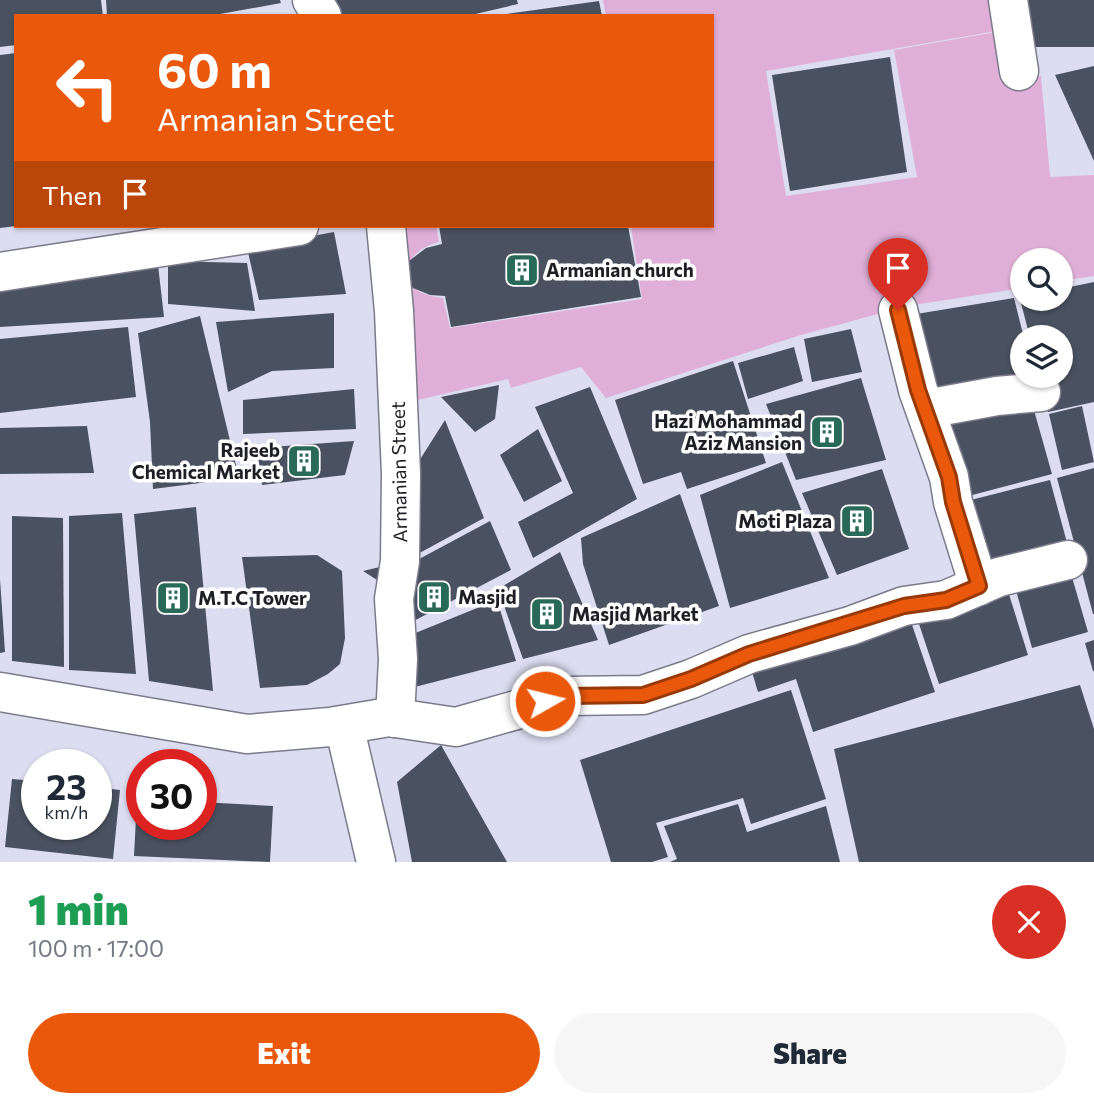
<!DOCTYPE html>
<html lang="en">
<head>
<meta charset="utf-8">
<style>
	body { margin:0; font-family:Commissioner,sans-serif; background:#f6f6f7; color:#1f2937; height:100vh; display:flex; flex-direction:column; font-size:26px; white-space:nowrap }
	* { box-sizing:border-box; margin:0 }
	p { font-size:23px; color:#747a83 }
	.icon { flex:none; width:38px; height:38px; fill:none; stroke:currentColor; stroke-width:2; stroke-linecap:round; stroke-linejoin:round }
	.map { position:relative; height:862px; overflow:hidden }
	.details { display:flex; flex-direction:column; background:#fff; flex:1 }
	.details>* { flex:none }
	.banner { position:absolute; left:14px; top:14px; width:700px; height:214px; border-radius:0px; box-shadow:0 2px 5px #0004; background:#ea580c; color:#fff; overflow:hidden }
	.fabs { position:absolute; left:1010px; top:248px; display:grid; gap:14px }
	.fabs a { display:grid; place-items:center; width:63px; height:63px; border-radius:50%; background:#fff; box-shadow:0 2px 5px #0004; font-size:35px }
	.speed { position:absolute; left:21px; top:749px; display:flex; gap:14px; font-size:35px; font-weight:700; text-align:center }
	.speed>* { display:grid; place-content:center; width:91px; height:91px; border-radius:50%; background:#fff; box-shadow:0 2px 5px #0004; line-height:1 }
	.speed small { font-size:18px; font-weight:400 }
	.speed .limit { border:10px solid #d22; background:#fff; color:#111 }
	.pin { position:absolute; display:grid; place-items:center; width:60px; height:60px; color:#fff; margin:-72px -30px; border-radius:50% 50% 50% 0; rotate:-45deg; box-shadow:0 0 7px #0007 }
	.pin .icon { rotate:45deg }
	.me { position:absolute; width:77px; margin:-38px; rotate:82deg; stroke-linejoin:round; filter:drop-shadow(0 0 5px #0008) }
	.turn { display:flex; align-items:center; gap:24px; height:147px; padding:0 28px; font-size:32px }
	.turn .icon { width:91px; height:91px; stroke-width:2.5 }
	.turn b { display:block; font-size:49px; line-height:60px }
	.then { display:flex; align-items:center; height:66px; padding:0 28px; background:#0003; gap:14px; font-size:26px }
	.round { display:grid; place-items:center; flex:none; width:74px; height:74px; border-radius:37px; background:#f6f6f7 }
	.headline { display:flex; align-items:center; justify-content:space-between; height:119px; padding:0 28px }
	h1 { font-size:42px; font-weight:800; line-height:52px; color:#1e9e55 }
	.cta { display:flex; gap:14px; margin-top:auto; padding:14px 28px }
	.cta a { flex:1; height:80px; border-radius:42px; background:#ea580c; color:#fff; font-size:28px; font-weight:800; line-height:80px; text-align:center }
	.cta a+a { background:#f6f6f7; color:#1f2937 }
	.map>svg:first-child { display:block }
	.green { fill:#e0afd8 }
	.building { fill:#4a5261 }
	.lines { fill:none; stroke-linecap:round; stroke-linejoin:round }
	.minor-casing { stroke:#7c7b8d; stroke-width:41 }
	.minor { stroke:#fff; stroke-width:38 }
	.route-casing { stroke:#983908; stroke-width:18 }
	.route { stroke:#ea580c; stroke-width:12 }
	.labels { text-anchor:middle; stroke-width:7; stroke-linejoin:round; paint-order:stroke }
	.poi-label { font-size:19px; font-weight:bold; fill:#1e1e25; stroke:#fff; text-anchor:start }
	.street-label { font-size:19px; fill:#1e1e25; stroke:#fff }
</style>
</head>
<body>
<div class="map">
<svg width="1094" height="862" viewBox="0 0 1094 862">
	<rect width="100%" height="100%" fill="#ddddf1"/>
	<path class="green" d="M603,0h395l4,30 -236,41 20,125 131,-19 -23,-127 108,-19 10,48 29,-3 9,101 44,-2v101l-33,5 -1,-20h-38v27l-115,18 -106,29 -195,63 -25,-31 -70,21 -3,-9 -103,24 -13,-177h44l3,16c-21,6 -30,15 -35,36 11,14 22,18 39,20l7,30 192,-29 -11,-73h81v-210h-106z"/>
	<g class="building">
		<path d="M0,0h101l2,16h-87v29l-16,2z"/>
		<path d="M106,0h174l1,3 -72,13h-102z"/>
		<path d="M336,0h181l1,4 -51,12h-127z"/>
		<path d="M1016,0h78v47h-64z"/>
		<path d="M599,1l3,15h-95v-2z"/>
		<path d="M16,53v173l-16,2v-173z"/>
		<path d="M890,57l17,115 -117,19 -18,-116z"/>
		<path d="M1094,66v95l-39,-86z"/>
		<path d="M439,226h189l13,71 -190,30 -6,-31 -15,-1 -17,-7 -8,-10 4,-17 17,-13 16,-4z"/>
		<path d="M334,232l12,62 -87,6 -12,-52z"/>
		<path d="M168,261l79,2 8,48 -87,-7z"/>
		<path d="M158,265l6,52 -164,10v-46z"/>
		<path d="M1094,282v120l-46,10 -9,-36h21v-38h-30l-10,-39h40v-10z"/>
		<path d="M1014,298l10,40 -2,38 -97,29 -21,-89z"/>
		<path d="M334,313v55l-62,3 -44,21 -12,-70z"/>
		<path d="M200,316l39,162 -86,11 -3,-67 -12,-89z"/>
		<path d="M128,327l8,70 -136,16v-74z"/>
		<path d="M851,329l11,43 -50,10 -8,-43z"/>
		<path d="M794,347l9,34 -55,18 -10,-36z"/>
		<path d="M733,361l33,102 -79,26 -6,-17 -38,12 -28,-84z"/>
		<path d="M861,378l25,82 -90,20 -30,-76z"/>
		<path d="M499,385l-4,34 -20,13 -34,-35z"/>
		<path d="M590,387l47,112 -104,59 -15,-36 55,-29 -38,-86z"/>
		<path d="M354,389l2,40 -113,5v-34z"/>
		<path d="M1030,396l22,78 -95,25 -22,-87z"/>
		<path d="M1082,406l12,56 -32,8 -13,-56z"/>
		<path d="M445,420l39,98 -70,38 -2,-84z"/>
		<path d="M87,426l7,47 -94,1v-46z"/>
		<path d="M538,429l24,52 -38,21 -24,-47z"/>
		<path d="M354,441l-9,34 -83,10 -5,-37z"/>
		<path d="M782,462l47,116 -99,30 -30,-113z"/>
		<path d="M1094,468v146h-1l-36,-136z"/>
		<path d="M882,469l27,80 -72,26 -35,-82z"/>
		<path d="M1050,480l19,70 -89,25 -21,-72z"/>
		<path d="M680,494l39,112 -110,39 -26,-81 -2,-26z"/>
		<path d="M196,507l17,184 -64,-10 -15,-167z"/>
		<path d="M122,513l14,161 -67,-4v-154z"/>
		<path d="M12,516l51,2 1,149 -52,-6z"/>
		<path d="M490,521l21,49 -103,54v-59z"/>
		<path d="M560,552l38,88 -75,19 -25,-70z"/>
		<path d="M317,555l25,16 3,67 -5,26 -12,10 -21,11 -47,3 -18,-131z"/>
		<path d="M388,565v22l-25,-16z"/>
		<path d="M1069,567l19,65 -56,16 -18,-65z"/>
		<path d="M0,579l5,73 -5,1z"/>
		<path d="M1007,588l21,67 -89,29 -22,-66z"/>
		<path d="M497,600l19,61 -109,28 -4,-51z"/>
		<path d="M910,619l25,73 -122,40 -17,-53 -38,13 -6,-20z"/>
		<path d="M1094,640v31h-1l-8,-28z"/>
		<path d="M1080,685l14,44v133h-235l-25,-113z"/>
		<path d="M791,690l35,109 -75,25 -8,-26 -87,25 12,34 -16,5h-41l-31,-102z"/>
		<path d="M441,745l66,117h-95l-15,-80z"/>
		<path d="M12,779l25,2v43h59v-37l24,3 -7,69 -108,-12z"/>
		<path d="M137,799h5v25h59v-22l72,4 -3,56 -136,-6z"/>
		<path d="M738,804l9,28 79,-26 14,56h-170l7,-3 -13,-33z"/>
	</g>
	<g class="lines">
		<g class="minor-casing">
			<g id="minor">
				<path d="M312,0l10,16"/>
				<path d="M1008,0l11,71"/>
				<path d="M386,226l8,85 7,163 -1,87 -6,38 4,60 -3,59"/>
				<path d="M0,272l299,-46"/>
				<path d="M898,310l20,80 31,87 4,25 26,84"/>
				<path d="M926,409l71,-13 44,-4"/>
				<path d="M0,692l247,42 83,-7 59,-10 67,10 110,-31 77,-1 48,-16 58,-25 101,-28 54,-20 42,-6 53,-23 69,-17"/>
				<path d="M344,725l32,137"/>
			</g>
		</g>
		<use href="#minor" class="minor"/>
	</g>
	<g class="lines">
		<g class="route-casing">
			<path id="route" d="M545,701l21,-5 77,-1 48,-16 58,-25 155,-48 42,-6 33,-14 -26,-84 -4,-25 -31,-87 -20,-80"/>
		</g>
		<use href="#route" class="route"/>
	</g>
	<defs>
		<g id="building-square" transform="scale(1.75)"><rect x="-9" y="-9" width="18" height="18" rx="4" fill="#296957" stroke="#fff"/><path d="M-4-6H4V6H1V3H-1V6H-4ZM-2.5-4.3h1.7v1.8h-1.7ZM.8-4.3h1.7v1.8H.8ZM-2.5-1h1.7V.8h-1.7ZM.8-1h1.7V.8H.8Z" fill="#fff"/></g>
	</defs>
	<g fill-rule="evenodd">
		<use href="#building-square" x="522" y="270"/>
		<use href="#building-square" x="827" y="432"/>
		<use href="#building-square" x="304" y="461"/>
		<use href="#building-square" x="857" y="521"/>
		<use href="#building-square" x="434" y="597"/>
		<use href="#building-square" x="173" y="598"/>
		<use href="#building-square" x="547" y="614"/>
	</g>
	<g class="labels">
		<g class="poi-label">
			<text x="546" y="277">Armanian church</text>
			<text x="802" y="428" text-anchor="end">Hazi Mohammad<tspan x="802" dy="22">Aziz Mansion</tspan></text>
			<text x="280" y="457" text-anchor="end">Rajeeb<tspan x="280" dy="22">Chemical Market</tspan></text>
			<text x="832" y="528" text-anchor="end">Moti Plaza</text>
			<text x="458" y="604">Masjid</text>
			<text x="198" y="605">M.T.C Tower</text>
			<text x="572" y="621">Masjid Market</text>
		</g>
		<g class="street-label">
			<text transform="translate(399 472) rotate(-91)" y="7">Armanian Street</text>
		</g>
	</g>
</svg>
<div class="fabs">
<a><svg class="icon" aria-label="search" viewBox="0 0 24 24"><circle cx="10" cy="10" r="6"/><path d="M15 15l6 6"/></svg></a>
<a><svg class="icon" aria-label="layers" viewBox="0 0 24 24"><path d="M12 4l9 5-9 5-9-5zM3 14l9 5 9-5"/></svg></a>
</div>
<div class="speed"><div>23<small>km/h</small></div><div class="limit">30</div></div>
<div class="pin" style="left:898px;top:310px;background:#d93025"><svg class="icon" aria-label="arrive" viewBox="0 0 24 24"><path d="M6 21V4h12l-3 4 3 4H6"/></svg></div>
<svg class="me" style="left:545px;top:701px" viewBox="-20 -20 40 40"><circle r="17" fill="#ea580c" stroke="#fff" stroke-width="3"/><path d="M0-11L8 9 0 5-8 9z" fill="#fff"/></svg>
<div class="banner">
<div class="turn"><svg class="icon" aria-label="left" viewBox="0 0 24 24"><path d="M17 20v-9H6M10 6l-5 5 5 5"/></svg><div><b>60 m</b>Armanian Street</div></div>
<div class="then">Then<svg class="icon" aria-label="arrive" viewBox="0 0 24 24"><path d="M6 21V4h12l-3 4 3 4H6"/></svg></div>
</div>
</div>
<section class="details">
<div class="headline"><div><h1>1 min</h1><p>100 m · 17:00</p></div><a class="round" style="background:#d93025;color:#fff"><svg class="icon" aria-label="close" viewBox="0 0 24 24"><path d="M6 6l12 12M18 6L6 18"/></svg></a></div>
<div class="cta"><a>Exit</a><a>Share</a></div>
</section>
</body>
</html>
